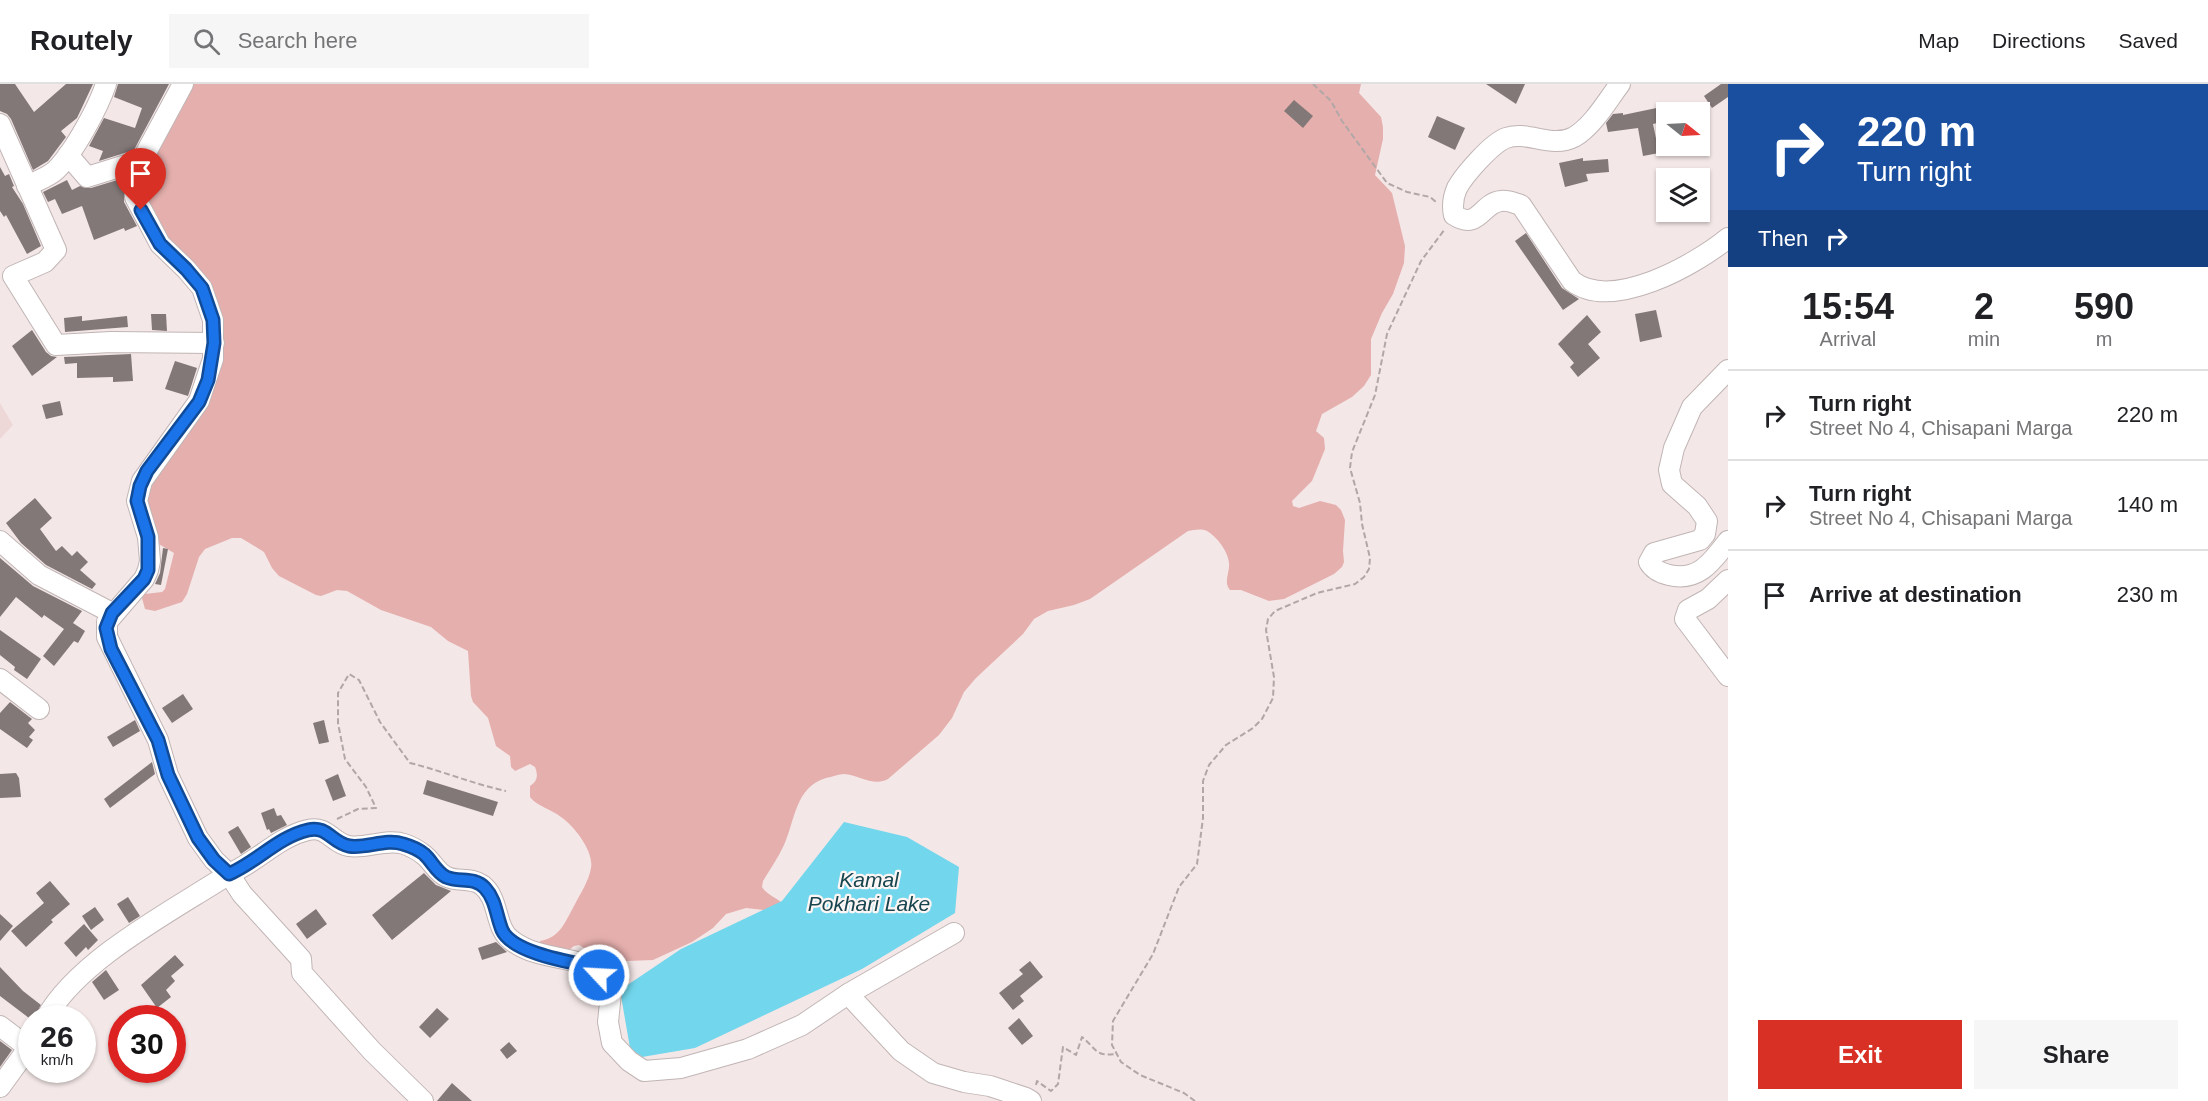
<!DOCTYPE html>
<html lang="en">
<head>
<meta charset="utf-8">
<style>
	body { margin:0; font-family:Helvetica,sans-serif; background:#f6f6f6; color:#202124; height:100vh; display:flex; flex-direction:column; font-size:22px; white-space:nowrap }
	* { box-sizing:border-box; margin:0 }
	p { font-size:20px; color:#757577 }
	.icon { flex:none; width:33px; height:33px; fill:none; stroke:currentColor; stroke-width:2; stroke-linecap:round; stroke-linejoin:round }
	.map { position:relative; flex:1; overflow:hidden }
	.drawer { display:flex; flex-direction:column; background:#fff; width:480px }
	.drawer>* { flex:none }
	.top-card { background:#1a4fa0; color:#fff; overflow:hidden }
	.needle { width:39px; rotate:108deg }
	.tools { position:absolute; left:1656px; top:18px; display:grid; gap:12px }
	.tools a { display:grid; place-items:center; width:54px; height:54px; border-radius:0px; background:#fff; box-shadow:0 2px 4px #0004; font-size:30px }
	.speed { position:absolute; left:18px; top:921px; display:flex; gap:12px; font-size:30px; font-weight:700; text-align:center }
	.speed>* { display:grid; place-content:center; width:78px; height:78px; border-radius:50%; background:#fff; box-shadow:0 2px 4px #0004; line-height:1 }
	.speed small { font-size:15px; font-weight:400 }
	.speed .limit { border:9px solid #d22; background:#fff; color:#111 }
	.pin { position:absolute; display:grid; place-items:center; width:51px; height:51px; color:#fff; margin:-62px -26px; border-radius:50% 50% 50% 0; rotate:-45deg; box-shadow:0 0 6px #0007 }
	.pin .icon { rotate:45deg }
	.me { position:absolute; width:66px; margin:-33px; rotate:295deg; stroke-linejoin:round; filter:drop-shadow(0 0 4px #0008) }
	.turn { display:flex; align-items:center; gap:21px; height:126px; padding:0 30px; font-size:27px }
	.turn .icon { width:78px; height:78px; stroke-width:2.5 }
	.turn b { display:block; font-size:42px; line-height:51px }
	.then { display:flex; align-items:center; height:57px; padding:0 30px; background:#0003; gap:12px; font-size:22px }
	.eta { display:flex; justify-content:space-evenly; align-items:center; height:102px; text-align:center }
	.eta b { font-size:36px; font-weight:800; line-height:42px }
	.cta { display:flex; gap:12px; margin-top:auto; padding:12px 30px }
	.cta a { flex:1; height:69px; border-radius:0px; background:#d93025; color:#fff; font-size:24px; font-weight:800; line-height:69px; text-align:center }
	.cta a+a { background:#f6f6f6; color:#202124 }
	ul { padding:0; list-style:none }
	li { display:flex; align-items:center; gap:18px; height:90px; padding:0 30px; border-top:2px solid #e0e0e0 }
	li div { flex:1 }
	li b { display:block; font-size:22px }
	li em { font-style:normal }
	header { display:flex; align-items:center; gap:36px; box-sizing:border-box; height:84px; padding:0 30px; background:#fff; border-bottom:2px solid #e0e0e0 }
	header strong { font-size:28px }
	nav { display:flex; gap:33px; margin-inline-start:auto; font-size:21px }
	.search { width:420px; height:54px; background:#f6f6f6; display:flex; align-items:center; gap:15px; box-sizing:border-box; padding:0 21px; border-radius:0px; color:#757577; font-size:22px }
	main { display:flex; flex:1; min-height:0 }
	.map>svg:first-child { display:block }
	.built { fill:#edd8d7 }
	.green { fill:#e5afad }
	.water { fill:#72d6ec }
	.building { fill:#837878 }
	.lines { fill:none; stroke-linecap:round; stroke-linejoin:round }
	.minor-casing { stroke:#c1b5b5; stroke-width:22 }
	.path { stroke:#b1a7a7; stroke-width:2; stroke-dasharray:6 3; stroke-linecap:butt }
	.minor { stroke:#fff; stroke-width:20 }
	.route-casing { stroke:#114b97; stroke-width:15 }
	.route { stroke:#1a73e8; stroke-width:10 }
	.labels { text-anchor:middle; stroke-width:4.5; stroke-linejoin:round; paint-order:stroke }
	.water-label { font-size:21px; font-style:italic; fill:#17454e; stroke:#fdf6f5 }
</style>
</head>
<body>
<header>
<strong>Routely</strong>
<div class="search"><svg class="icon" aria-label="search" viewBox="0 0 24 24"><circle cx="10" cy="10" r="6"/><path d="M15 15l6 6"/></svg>Search here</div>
<nav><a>Map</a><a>Directions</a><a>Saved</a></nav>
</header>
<main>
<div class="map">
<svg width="1728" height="1017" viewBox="0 0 1728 1017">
	<rect width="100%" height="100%" fill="#f4e7e7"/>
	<path class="built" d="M0,319l13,22 -13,14z"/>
	<path class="green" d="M186,0h1175l-2,9 22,24 2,10v12l-8,36 17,18 13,53 -1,17 -11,31 -11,19 -11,26v36l-7,11 -12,11 -30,17 -6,17 8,7 1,11 -13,32 -20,20 1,5 6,2 21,-7 16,4 5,5 4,10 -2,31 1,11 -2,5 -8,7 -50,25 -15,2 -28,-11h-11c-7,-8 0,-17 -1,-27 -1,-12 -12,-26 -22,-32 -6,-3 -13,-1 -19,0l-98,68 -16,6 -26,6 -14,8 -11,15 -47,44 -12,14 -12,26 -13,17 -51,44c-14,8 -29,-4 -44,-5 -6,0 -12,3 -18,4 -31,9 -31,43 -42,67 -6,13 -14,24 -21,36l-1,6c5,8 14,10 21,17l-10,7 -27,-3 -20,6 -13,14 -21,14 -39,18 -52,2 -6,-1 -6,-10 -10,-6 -5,1 -5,4 -30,-3 1,-6c20,-3 25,-19 34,-35 6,-12 15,-25 17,-38 3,-17 -17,-42 -30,-51 -10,-8 -23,-10 -31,-20v-11c8,-5 8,-11 5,-19l-5,-3 -15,7 -4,-4 -1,-11 -14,-10 -8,-28 -15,-16 -2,-6 -3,-45 -20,-10 -17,-14 -50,-17 -34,-19 -10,-1 -16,6 -5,-1 -37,-19 -7,-8 -8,-16 -13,-8 -10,-6h-9l-27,11 -6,8 -12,37 -5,8 -27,9 -10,-2 -3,-11 3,-4 17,-2 3,-3 9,-36 -17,-10 -17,-41 39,-70 38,-104 -53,-86 -26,-48z"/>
	<path class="water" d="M844,738l63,15 52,30 -4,46 -93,56 -167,79 -53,9 -12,-9 -10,-58 61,-41 101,-48z"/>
	<g class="building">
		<path d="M0,0h15l19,28 32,-28h27l-16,34 -16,13 5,6 -18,24 -15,9 -22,-51 -4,-5 -7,-3z"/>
		<path d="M118,0h51l-35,66 -35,11 4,-10 -14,-5 15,-28 31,10 7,-20 -28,-11z"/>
		<path d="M1486,0h39l-9,20z"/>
		<path d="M1721,0h7v13l-16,11 -8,-12z"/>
		<path d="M1294,16l19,16 -10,12 -19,-17z"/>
		<path d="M1666,22v15l-13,3 6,29 -16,3 -5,-28 -30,4 -2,-9 7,-9 10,-1v2z"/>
		<path d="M1437,32l28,12 -10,22 -27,-13z"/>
		<path d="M1583,74v3l25,-2 1,13 -23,2 2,7 -23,6 -6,-24z"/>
		<path d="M0,83l5,9 4,-2 5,12 -2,1 11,17 18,42 -14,8 -21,-39 -2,2 -4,-6z"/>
		<path d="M124,94v24l13,24 -12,5 -1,-3 -30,12 -12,-34 -20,8 -7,-15 -7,3 -5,-10 24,-12 5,10 8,-4 11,2z"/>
		<path d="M1526,149l36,55 17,11 -16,11 -48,-69z"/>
		<path d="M1656,226l6,27 -22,5 -5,-28z"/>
		<path d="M151,230h15l1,17 -15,-1z"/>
		<path d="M1587,231l14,17 -13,12 12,14 -22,19 -8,-10 4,-4 -16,-19z"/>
		<path d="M82,232v5l45,-5 1,11 -63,5 -1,-14z"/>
		<path d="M32,246l14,22 5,4 6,1 -25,19 -20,-30z"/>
		<path d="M131,270l2,27 -20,1v-5l-36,1v-15l-12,1 -1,-7z"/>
		<path d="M175,277l22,7 -9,28 -23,-7z"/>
		<path d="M60,317l3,14 -17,4 -4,-14z"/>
		<path d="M35,414l17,20 -12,11 16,22 6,-5 10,10 5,-5 11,11 -8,8 16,14 -4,5 -46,-24 -25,-22 -15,-20z"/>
		<path d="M163,464l5,1 -7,36 -6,-1 5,-11z"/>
		<path d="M0,474l33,28 49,25 -9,12 12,8 -7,12 -4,-2 -20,25 -11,-10 21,-27 -20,-14 -2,3 -26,-21 -16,20z"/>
		<path d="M0,546l41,29 -14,20 -13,-9 1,-3 -15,-12z"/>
		<path d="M183,610l10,15 -21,14 -10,-15z"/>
		<path d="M10,618l22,17 -4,4 7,7 -6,7 4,3 -6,8 -27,-19v-16z"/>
		<path d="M135,636l5,11 -27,16 -6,-10z"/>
		<path d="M324,636l5,22 -10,2 -6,-21z"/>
		<path d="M152,678l3,12 -45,34 -6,-9z"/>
		<path d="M16,689l3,5 2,19 -21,1v-24z"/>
		<path d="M338,690l8,22 -13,5 -8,-21z"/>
		<path d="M427,696l71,22 -5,14 -70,-22z"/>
		<path d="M274,724l3,8 4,-1 6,10 -16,8 -2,-4 -2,1 -6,-17z"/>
		<path d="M238,742l13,21 -10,7 -13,-22z"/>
		<path d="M424,789l12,12 15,6 -59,49 -20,-25z"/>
		<path d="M50,797l20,23 -19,16 2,2 -27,25 -15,-16 33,-28 -8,-10z"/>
		<path d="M128,813l12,19 -11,7 -12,-19z"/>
		<path d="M95,823l9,13 -13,10 -9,-14z"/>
		<path d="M316,825l11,15 -20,15 -11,-15z"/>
		<path d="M0,830l13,12 -13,15z"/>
		<path d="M84,840l14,16 -10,10 -2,-3 -10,10 -12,-14z"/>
		<path d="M496,858l11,10 -25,8 -4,-12z"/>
		<path d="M175,871l9,10 -13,11 4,5 -9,9 5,7 -14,11 -16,-23z"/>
		<path d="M1030,877l13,16 -23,19 4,5 -11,9 -14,-17 24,-19 -4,-4z"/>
		<path d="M0,883l23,24 18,14 -7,13h-5l-29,-22z"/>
		<path d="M626,884l2,11 -10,2 -6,-7 -1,-3z"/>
		<path d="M106,886l13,20 -15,10 -12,-18z"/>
		<path d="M437,924l12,11 -19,19 -11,-11z"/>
		<path d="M1019,934l14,18 -11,9 -14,-17z"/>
		<path d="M0,957l12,9 -12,17z"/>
		<path d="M509,958l8,9 -10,8 -7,-9z"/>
		<path d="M452,999l20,18h-35z"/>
	</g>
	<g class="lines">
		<g class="minor-casing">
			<g id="minor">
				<path d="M183,0l-41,76 -6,14 -1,23 25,47 26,25 16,19 11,32v39l-14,42 -57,80 -5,20 11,36 2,24 -2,9 -4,9 -37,43v15l51,103 10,35 30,63 16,22 15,14 13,20 59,65 1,14 70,78 51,50"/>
				<path d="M1620,0c-13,17 -27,42 -46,53 -23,12 -46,-7 -68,1 -14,5 -42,37 -49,50 -4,9 -5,18 -3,27 25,16 27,-12 47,-14 7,-1 13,2 20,4l51,76c40,31 123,-16 156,-43"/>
				<path d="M0,40l56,126 -11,12 -32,14 43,69 55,-3 103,1"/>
				<path d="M68,71l19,22 55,-17"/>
				<path d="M27,102c9,-5 22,-9 29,-16 18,-18 42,-62 50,-86"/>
				<path d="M1728,286l-36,37 -18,41 -5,22 3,14 25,22 10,15 -2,13 -5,6 -46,13 -5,9c4,7 11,11 20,13 29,7 43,-13 59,-34"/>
				<path d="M0,457l39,34 73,38"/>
				<path d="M1728,496l-20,19 -20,11 -3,9 43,57"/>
				<path d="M0,595l39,30"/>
				<path d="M848,910l53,57 32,22 31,9 26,4 36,12 5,3"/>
				<path d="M46,934c33,-59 126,-107 183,-144 28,-12 49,-37 79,-44 19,-5 25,14 41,16 17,3 38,-8 55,-2 6,2 15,7 20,11 8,6 13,18 23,22 11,5 24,0 35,8 18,14 12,42 29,55 26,20 61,16 87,29l3,11 8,8 2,5 -3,29 4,21 17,18 15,10 37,-3 67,-19 54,-24 46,-31 106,-61"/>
				<path d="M0,942l29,22"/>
				<path d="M0,1003l32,-44"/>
			</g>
		</g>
		<g class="path">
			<path d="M1313,0l18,17 11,20 45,62 20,9 23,5 6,5"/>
			<path d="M337,735l21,-10 18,-1 -10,-21 -21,-28 -7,-36v-30l11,-19 10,6 21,42 30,41c33,8 63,21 96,28"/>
			<path d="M1036,1001l1,-4 14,10 7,-7 5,-37 13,8 6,-18c14,11 13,20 33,17"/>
			<path d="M1195,1017l-11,-8 -44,-18 -19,-13 -9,-17 1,-24 40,-67 26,-67 18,-23 6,-46v-37l6,-16 17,-20 27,-17 9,-9 11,-21 1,-21 -8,-47 2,-11 7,-8 42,-18 38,-9 9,-7 5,-8 1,-11 -8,-34 -2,-21 -10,-35 2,-16 23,-57 12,-61 34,-73 24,-32"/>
		</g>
		<use href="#minor" class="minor"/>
	</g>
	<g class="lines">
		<g class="route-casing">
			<path id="route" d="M141,126l19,34 26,25 16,19 11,32 1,23 -6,37 -9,22 -52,69 -7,15 -3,15 11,36v33l-4,9 -32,34 -6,15 5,21 47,91 10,35 30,63 16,22 15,14c28,-12 49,-37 79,-44 19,-5 24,13 41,16 17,3 37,-8 54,-2 7,2 16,6 21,10 8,7 12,18 22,23 13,6 28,-1 39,11 11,12 11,27 17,42 10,23 68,32 91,37l5,2 1,6"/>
		</g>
		<use href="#route" class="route"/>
	</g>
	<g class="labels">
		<g class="water-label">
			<text x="869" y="803">Kamal<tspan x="869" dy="24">Pokhari Lake</tspan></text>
		</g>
	</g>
</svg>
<div class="tools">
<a><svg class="needle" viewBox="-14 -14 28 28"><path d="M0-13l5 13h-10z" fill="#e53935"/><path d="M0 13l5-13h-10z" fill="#757577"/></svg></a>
<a><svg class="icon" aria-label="layers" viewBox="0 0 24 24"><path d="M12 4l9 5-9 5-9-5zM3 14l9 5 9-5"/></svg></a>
</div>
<div class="speed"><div>26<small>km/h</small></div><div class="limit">30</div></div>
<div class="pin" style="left:141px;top:126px;background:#d93025"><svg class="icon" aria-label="arrive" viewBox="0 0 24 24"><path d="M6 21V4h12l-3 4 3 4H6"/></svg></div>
<svg class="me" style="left:599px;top:891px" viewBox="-20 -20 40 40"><circle r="17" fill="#1a73e8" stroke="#fff" stroke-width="3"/><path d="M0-11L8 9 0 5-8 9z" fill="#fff"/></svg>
</div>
<section class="drawer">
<div class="top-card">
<div class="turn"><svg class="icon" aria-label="right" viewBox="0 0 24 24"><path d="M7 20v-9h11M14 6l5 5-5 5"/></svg><div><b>220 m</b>Turn right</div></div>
<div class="then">Then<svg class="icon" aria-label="right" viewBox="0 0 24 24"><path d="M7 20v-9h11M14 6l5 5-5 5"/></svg></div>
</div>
<div class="eta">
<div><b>15:54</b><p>Arrival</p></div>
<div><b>2</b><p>min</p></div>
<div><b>590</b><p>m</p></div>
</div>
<ul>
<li><svg class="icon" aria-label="right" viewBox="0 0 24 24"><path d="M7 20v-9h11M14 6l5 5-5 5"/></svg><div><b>Turn right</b><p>Street No 4, Chisapani Marga</p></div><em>220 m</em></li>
<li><svg class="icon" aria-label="right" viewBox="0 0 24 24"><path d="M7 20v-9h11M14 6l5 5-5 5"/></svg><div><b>Turn right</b><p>Street No 4, Chisapani Marga</p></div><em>140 m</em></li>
<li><svg class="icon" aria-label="arrive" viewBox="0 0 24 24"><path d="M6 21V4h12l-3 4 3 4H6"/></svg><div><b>Arrive at destination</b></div><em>230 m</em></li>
</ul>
<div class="cta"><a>Exit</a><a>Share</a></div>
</section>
</main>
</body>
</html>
